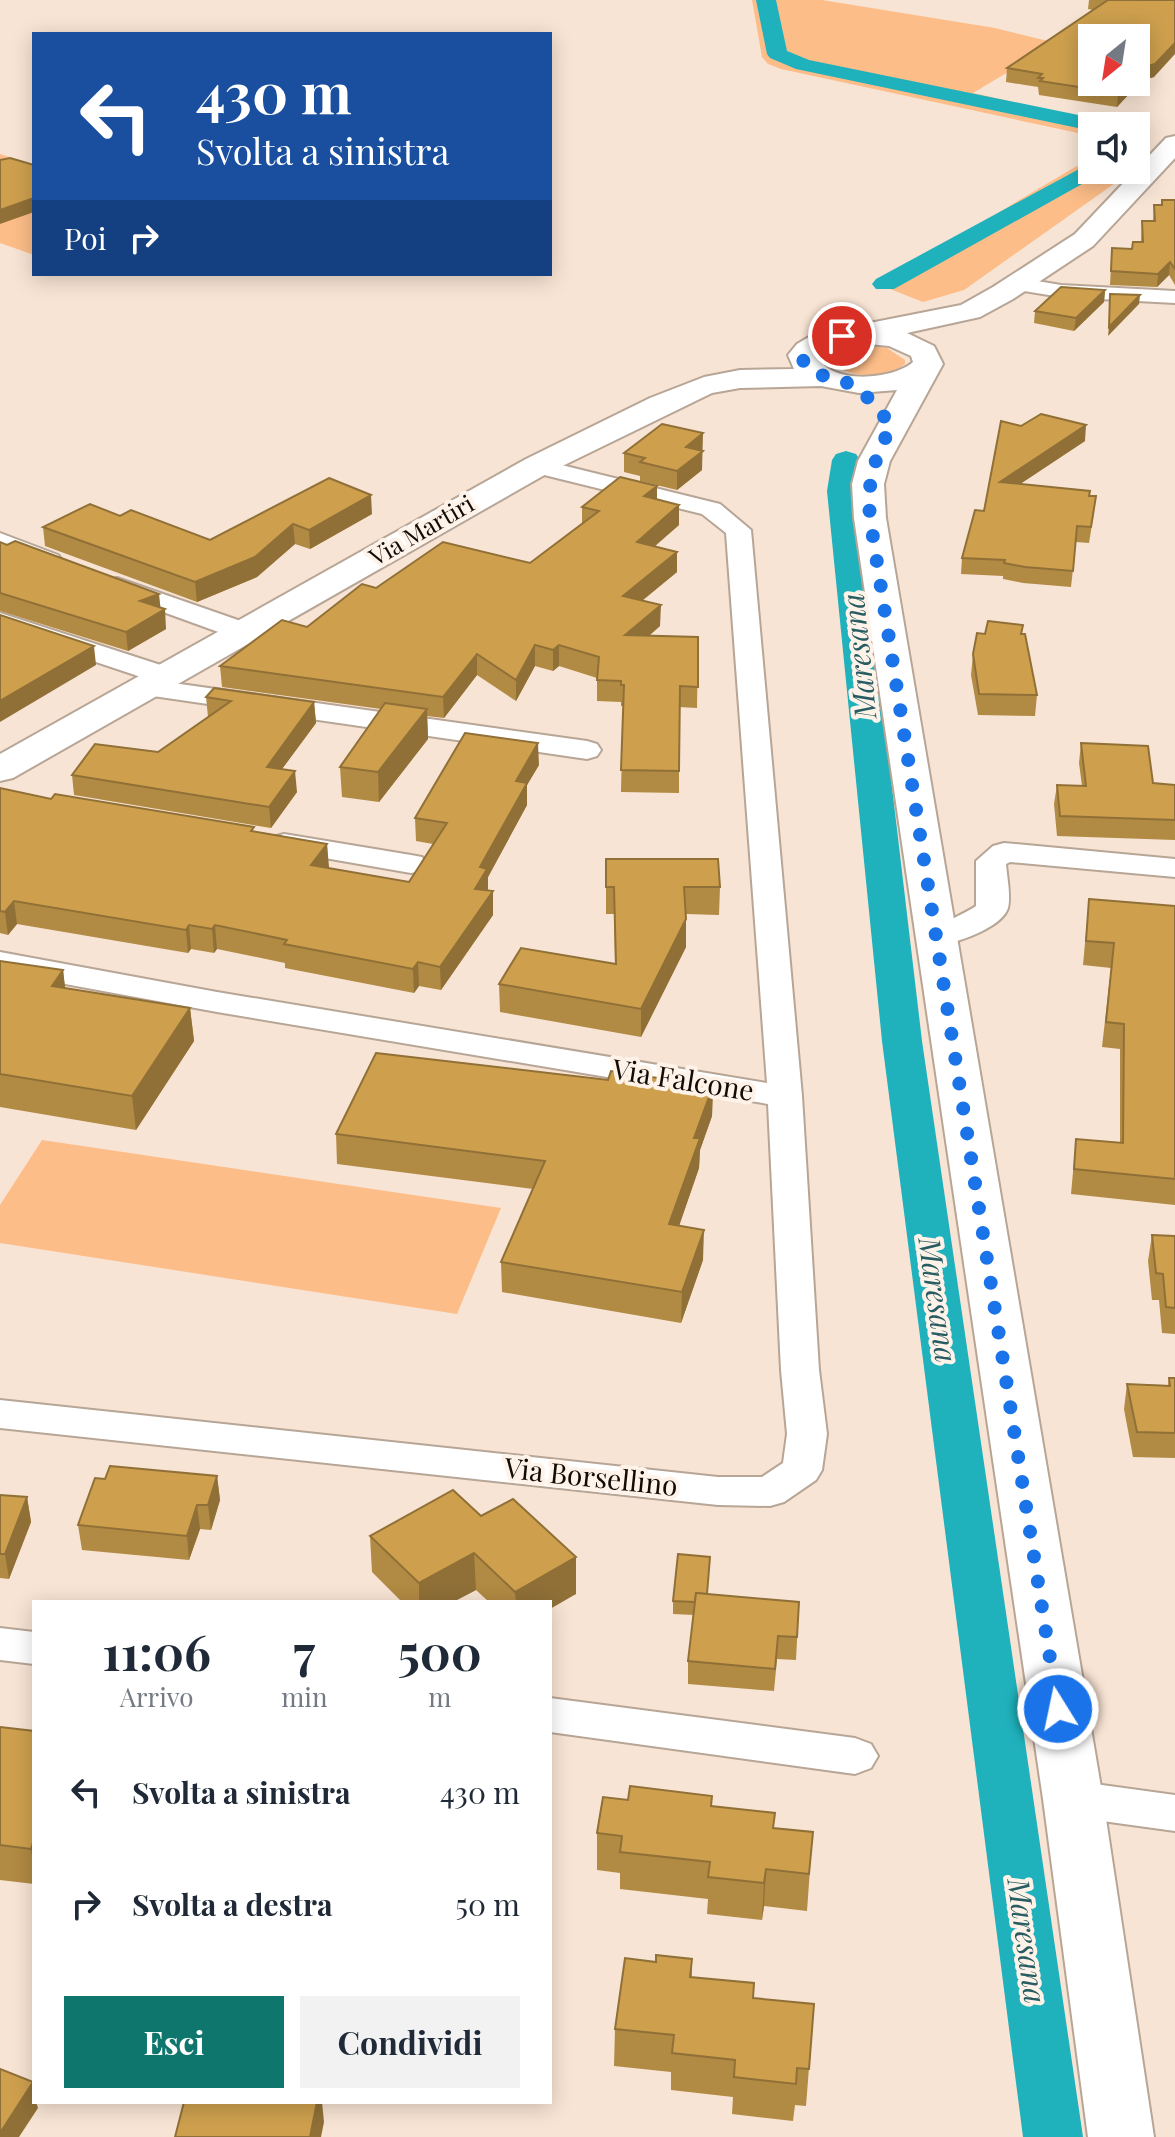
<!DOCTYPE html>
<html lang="it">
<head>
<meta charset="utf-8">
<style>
	body { margin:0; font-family:"Playfair Display",serif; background:#f2f2f3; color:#1f2937; height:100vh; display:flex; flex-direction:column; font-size:30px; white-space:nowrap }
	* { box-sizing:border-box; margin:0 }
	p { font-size:26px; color:#747a83 }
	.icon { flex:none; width:44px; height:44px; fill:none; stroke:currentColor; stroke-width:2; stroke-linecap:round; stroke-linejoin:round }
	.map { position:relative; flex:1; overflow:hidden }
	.side { position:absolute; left:32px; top:1600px; width:520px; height:504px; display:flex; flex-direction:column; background:#fff; border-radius:0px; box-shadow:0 4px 20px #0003 }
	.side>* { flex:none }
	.banner { position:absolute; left:32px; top:32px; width:520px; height:244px; border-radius:0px; box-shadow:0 4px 20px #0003; background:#1a4fa0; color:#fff; overflow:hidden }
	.needle { width:52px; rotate:210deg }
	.tools { position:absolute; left:1078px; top:24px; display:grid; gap:16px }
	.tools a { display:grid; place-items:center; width:72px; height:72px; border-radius:0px; background:#fff; box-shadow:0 4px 20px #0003; font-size:40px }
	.pin { position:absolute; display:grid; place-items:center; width:68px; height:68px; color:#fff; margin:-34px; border:4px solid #fff; border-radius:50%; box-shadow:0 2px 8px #0007 }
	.me { position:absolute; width:88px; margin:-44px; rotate:350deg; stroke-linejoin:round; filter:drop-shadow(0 0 6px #0008) }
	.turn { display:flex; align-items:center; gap:28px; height:168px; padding:0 32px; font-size:36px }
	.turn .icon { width:104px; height:104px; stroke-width:2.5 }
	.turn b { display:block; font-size:56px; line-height:68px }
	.then { display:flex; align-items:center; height:76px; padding:0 32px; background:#0003; gap:16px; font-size:30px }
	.eta { display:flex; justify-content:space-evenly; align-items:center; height:136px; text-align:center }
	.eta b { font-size:48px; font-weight:700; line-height:56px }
	.action { display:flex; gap:16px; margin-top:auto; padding:16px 32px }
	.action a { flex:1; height:92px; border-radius:0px; background:#0f766e; color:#fff; font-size:32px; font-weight:700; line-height:92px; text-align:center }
	.action a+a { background:#f2f2f3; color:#1f2937 }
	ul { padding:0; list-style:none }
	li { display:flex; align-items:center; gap:24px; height:112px; padding:0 32px }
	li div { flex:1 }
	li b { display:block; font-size:30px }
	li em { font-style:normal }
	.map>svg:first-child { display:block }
	.green { fill:#fcbd88 }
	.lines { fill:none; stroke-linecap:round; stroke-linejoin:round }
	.canal { fill:#1fb1bc; fill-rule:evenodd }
	.street-casing { stroke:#b7a596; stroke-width:4 }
	.secondary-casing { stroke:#b7a596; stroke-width:4 }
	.street { fill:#fff; fill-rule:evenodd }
	.secondary { fill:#fff; fill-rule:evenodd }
	.wall { fill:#b18a43 }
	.shaded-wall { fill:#907037 }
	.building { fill:#cea04e; stroke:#907037; stroke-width:2 }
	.route { stroke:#1a73e8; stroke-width:14; stroke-dasharray:0 25.2 }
	.labels { text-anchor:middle; stroke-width:8; stroke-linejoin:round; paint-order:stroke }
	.far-street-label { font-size:24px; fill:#120c07; stroke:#fff3e9 }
	.street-label { font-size:28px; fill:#120c07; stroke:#fff3e9 }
	.water-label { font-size:30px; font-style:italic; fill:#275d62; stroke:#fff3e9 }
</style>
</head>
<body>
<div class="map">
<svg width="1175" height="2137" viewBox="0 0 1175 2137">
	<rect width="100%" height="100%" fill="#f8e4d4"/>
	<g class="green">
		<path d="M752,0h70l173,28 61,15 -83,50 150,33h-31v10l-311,-67 -13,-5 -6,-7z"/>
		<path d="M0,154l34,11v90l-34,-12z"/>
		<path d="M1092,157v13h36l-10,11 -154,109 -41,12 -43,-17 3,-4z"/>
		<path d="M864,345l23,3 18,12v4c-18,15 -58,15 -74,-2l3,-10z"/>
		<path d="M42,1140l459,68 -44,106 -457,-71v-38z"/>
	</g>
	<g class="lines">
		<g class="canal">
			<path d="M756,0h20l11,51 22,9 289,59 11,7h-17v5l-296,-62 -26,-11 -3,-4z"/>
			<path d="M1092,162v8h11l-3,4 -206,115h-18l-4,-5 4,-5z"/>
			<path d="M846,451l10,3 4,6 -3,31 65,550 161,1096h-60l-141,-1096 -55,-550 5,-31 4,-6z"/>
		</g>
		<g class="street-casing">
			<g id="street">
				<path d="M1019,278l42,7 114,6v12l-114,-6 -50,-8 -3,-5 3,-5z"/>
				<path d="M537,459l183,45 31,26 51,566 17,274 8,64 -5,36 -6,10 -32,22 -14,4 -52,-1 -718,-77v-28l718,77h44l21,-14 4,-29 -6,-64 -13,-266 -551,-92 -217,-40v-20l217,40 550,91 -41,-550 -24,-19 -174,-43 -3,-5 3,-5z"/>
				<path d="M0,533l58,22 4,5 -4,5h-18l-40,-15z"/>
				<path d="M117,578l138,48 3,6 -3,6h-20l-127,-46 -4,-6 4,-6z"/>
				<path d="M0,613l176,57 4,6 -7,7 414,58 10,3 4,6 -4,6 -10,3 -441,-64 -10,-2 -4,-6 4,-6 11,-2 -147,-49z"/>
				<path d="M284,834l127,21 11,2 4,7 -4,7 -11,2 -138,-24 -4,-6 4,-6z"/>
				<path d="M1004,843l171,16v18l-165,-15 -4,2c1,13 5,32 2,44 -6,21 -64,41 -82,37l-5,-7c7,-10 41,-22 55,-32v-45l17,-15z"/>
				<path d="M0,1628l34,4v32l-34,-4z"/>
				<path d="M550,1698l305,40 16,6 7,12 -7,12 -16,6 -305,-42z"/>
				<path d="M1073,1781l102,14v36l-102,-14 -16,-5 -7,-13 7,-13z"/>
			</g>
		</g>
		<g class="secondary-casing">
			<path id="secondary" d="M1175,136v22l-82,88 -80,53 -33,18 -73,16 27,13 9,18 -53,97 -6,23 2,34 217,1281 51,338h-66l-45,-338 -189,-1281 -2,-34 6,-23 39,-71 -38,3 -38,-7 -81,2 -28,5 -164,80 -535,305 -13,3v-27l526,-295 124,-61 54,-21 36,-7 54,-1 -6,-14 9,-11 17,-10 147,-29 32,-18 82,-53 91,-96zM869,344l20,2 22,10 2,6c-20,18 -84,23 -95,-6l16,-10z"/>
		</g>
		<use href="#street" class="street"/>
		<use href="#secondary" class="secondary"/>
	</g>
	<g class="wall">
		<path d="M1089,0h86l-21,77 -12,3 -25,27 -78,-12 -1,-8 -32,-5 1,-14 86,-58 -5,-1z"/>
		<path d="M1162,200h13v85l-6,-10 -12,12 -47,-2 2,-37 20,1 9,-7 1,-21h11l1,-16h7z"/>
		<path d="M1105,290l-1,12 -30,29 -40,-8 1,-12z"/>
		<path d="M1021,426l64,15 -65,43 69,12 5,16 -5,31 -13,-1 -5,45 -48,-4 -20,-4v-3l-42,-2 1,-16z"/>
		<path d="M624,453l78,17 -25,20 -37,-9v-5l-16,-4z"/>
		<path d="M329,478l43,36 -62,35 -15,-5 -38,33 -60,25 -152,-56 -2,-19 77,-11 90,24z"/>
		<path d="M657,486v13l22,26 -25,21 23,6v20l-35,29 18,25 -11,10 49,1 -1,71 -18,-1v86l-58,-1 2,-86h-2v-4l-24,-1v-23l-38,-12 -6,5 -18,-5 -19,35 -39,-26 -33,43 -17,-2 1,23 -49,63 -37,-5 -2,-30 41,-58 -159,-22 -2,-21 87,-39 69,-39 154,-25 52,-39v-17z"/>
		<path d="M0,542l161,66 5,21 -38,22 -128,-40z"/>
		<path d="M985,634h37l15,61 -2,21 -57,-1 -7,-40 2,-21z"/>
		<path d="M206,697l108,5 2,21 -34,46 15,23 -26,36 -197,-33 -2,-20 86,-23 50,-35z"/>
		<path d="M1081,743l72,40 22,2v55l-118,-4 -3,-32 3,-19 25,1 -3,-23z"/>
		<path d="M539,765l-12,20v20l-39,72v14l5,24 -52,75 -22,-4 -5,7 -129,-25v-5l-68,-14 -3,4 -23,-4 -3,4 -171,-29 -9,11 -8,-2v-145l51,11 203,32 73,13 1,24 81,14 24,-38 -17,-3 -1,-23z"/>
		<path d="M606,859l114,28 -1,28 -33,-1v33l-45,90 -141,-25 -1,-28 116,-20 -1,-50h-8z"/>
		<path d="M1089,899l86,7v299l-104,-11 5,-55 44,4v-94l-18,-2 9,-79 -28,-3z"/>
		<path d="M0,961l63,9 2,18 125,20 4,33 -58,89 -136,-23z"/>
		<path d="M608,1080l105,6 -1,30 -12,34 -1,18 -20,58 24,34 -22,63 -179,-31 -1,-30 32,-73 -196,-25 -1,-30z"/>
		<path d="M1152,1235l23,1v98l-13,-1 -3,-33h-7l-4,-39z"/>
		<path d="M1169,1378h6v80l-42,-1 -9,-48 3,-25 41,1z"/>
		<path d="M217,1476l3,24 -9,30 -11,-1 -11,31 -107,-10 -4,-25 27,-46z"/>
		<path d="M0,1495l27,2 4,25 -22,57 -9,-1z"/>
		<path d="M481,1516l95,78 -26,8h-61l-13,-12 -23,12h-51l-30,-30 -2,-36z"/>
		<path d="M707,1594l92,8 -3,58 -19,-1 -3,32 -86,-7v-23l6,-46 -21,-1v-13z"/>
		<path d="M0,1727l34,4v153l-34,-4z"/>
		<path d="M712,1806l62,22 36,41 -3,42 -43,-5 -2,14 -55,-6 1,-15 -88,-10v-16l-23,-3v-37z"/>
		<path d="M692,1959v18l61,21 61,6 -8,102 -11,-1 -2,16 -61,-7 1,-17 -62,-7v-18l-57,-6 1,-37 41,-67z"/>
	</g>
	<g class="shaded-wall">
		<path d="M1175,43v11l-21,23 -12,3 -25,27 1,-14 11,-11h7v-7l8,-8z"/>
		<path d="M34,198v14l-34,12v-14z"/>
		<path d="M1170,262l-1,13 -12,12 1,-13z"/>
		<path d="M1105,290l-1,12 -30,29 2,-13z"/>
		<path d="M1140,295l-1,9 -31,32 1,-9z"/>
		<path d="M1086,425l-1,16 -86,57 1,-16z"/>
		<path d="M703,433l-1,37 -25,20v-19l9,-24z"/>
		<path d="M657,486v20l-13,-10z"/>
		<path d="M371,495l1,19 -62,35 -1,-19z"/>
		<path d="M679,505v20l-42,37v-20z"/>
		<path d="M293,524l2,20 -38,33 -60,25 -2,-20z"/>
		<path d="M677,552v20l-54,44v-20z"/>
		<path d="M159,594l2,18 4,-3 1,20 -38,22 -2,-19 14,-31z"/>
		<path d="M661,605l-1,21 -35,30v-21z"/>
		<path d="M535,645v21l-19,35v-21z"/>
		<path d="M559,645v21l-6,5v-21z"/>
		<path d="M94,646l2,19 -96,57v-21z"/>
		<path d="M477,654v21l-33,43 -1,-21z"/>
		<path d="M314,702l2,21 -48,65 -1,-21z"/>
		<path d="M427,709l1,30 -49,63 -1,-30z"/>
		<path d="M538,743l1,22 -12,20v20l-39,72v15l-13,-3 5,-22 36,-86z"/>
		<path d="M295,771l2,21 -26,36 -2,-21z"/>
		<path d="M327,844l2,23 -17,21 -1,-23z"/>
		<path d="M493,891v24l-52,75 -1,-23z"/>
		<path d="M14,901l3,23 -9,11 -3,-23z"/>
		<path d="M686,919v28l-45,90v-28z"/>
		<path d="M189,925l2,24 -3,4 -2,-23z"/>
		<path d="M215,925l2,24 -3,4 -2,-24z"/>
		<path d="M418,962l1,24 -5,7 -1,-24z"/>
		<path d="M63,970l4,33 -15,-17z"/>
		<path d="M190,1008l4,33 -58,89 -4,-34z"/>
		<path d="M713,1086l-1,30 -12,34 -1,18 -30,87v-31l25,-86z"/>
		<path d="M704,1230l-1,30 -22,63 1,-31z"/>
		<path d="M217,1476l3,24 -9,30 -3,-25z"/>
		<path d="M27,1497l4,25 -22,57 -4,-25z"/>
		<path d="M197,1505l3,24 -11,31 -2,-24z"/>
		<path d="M474,1553l2,37 -23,12h-34v-19z"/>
		<path d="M576,1557v37l-26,15v-7h-34l-1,-10z"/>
		<path d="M34,1840v29l-3,-20z"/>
		<path d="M766,1869l-2,37 -2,14 2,-37z"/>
		<path d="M33,2082l1,20h2l2,6 -19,29h-19v-4z"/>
		<path d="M317,2102h5l2,20 -3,15h-11z"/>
	</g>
	<g class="building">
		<path d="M1108,0h67v43l-20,21 -11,3 -8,8v-37h-44v44h37l-11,11 -78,-12 3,-3h-5l4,-4 -35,-6z"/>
		<path d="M10,158l24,7v33l-34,12v-50z"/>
		<path d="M1162,200h13v69l-5,-7 -12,12 -47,-3 1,-23 20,1 1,-7h10l-1,-21h13l-1,-16h8z"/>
		<path d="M1061,287l44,3 -29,28 -41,-7z"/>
		<path d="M1110,294l30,1 -31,32z"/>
		<path d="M1041,414l45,11 -86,57 90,9 -1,5h7l-5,31 -14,-1 -4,45 -48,-4 -21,-4 1,-3 -43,-2 13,-48 9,1 17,-90 20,5z"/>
		<path d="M662,424l41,9 -17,14 17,4 -26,20 -37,-9 5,-4 -21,-5z"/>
		<path d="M620,477l37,9 -13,10 35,9 -42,37 40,10 -54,44 38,9 -36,30 73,2v50l-18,-1 -1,85 -58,-1 3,-85h-3v-4l-24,-1 2,-23 -40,-12 -6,5 -18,-5 -19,35 -39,-26 -34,43 -223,-31 62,-46 25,7 55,-43 14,4 67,-46 87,21 69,-52 -17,-4z"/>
		<path d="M329,478l42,17 -62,35 -16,-6 -38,33 -60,25 -152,-55 47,-23 30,12 11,-6 79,30z"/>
		<path d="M15,541l144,53 -19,7 25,8 -39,23 -126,-39v-51l7,3z"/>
		<path d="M0,615l94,31 -94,55z"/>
		<path d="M988,621l35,4 -2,9h4l12,61 -58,-1 -6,-40 4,-21 8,1z"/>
		<path d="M214,688l100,14 -47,65 28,4 -26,36 -197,-32 23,-31 63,8 73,-51 -25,-4z"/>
		<path d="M385,703l42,6 -49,63 -38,-5z"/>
		<path d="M465,733l73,10 -22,38 11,2 -47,84 7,2 -12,20 18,2 -53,76 -22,-5 -5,7 -129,-25 3,-4 -72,-15 -3,4 -23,-4 -3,5 -172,-29 -9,11 -5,-1v-123l51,11 4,-5 199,33 -3,4 76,13 -16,21 98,17 38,-59 -32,-5z"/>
		<path d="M1081,743l67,3 5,37 22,2v35l-115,-4 -3,-31 29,1z"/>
		<path d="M606,859h112l2,28h-36l2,32 -45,90 -142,-25 22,-36 95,16 -2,-77h-8z"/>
		<path d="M1089,899l86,7v273l-101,-10 2,-30 47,4 1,-119 -18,-2 8,-79 -28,-2z"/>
		<path d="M0,961l63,9 -11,16 138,22 -58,88 -132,-22z"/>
		<path d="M376,1053l232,27 3,-9 102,15 -19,52h6l-31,86 35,6 -22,62 -181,-30 44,-101 -209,-27z"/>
		<path d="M1152,1235l23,1v72l-9,-1 -3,-33 -7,-1z"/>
		<path d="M1169,1378h6v55l-38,-1 -10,-48 43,2z"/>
		<path d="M110,1466l107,10 -9,29h-11l-10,31 -109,-11 17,-47 10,1z"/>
		<path d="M453,1490l28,26 32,-17 63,58 -61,35 -41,-39 -55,30 -49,-47z"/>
		<path d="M0,1495l27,2 -22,57h-5z"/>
		<path d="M678,1554l32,3 -3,37 -11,-1 -1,9 -22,-1z"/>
		<path d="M696,1593l103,9 -2,35 -19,-1 -3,33 -87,-8z"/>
		<path d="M0,1727l34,4v109l-3,9 -31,-4z"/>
		<path d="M630,1786l82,10 -1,10 64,7 -2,15 40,4 -4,42 -43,-5 -2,14 -56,-6 2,-15 -90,-10 2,-16 -25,-3 6,-36 25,3z"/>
		<path d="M656,1955l36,4 -2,18 64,6 -1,15 61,6 -5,65 -12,-1 -1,16 -62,-7 1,-17 -63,-7 2,-18 -59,-6 10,-71 31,4z"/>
		<path d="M0,2069l33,13 -33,51z"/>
		<path d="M184,2102h133l-7,35h-135z"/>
	</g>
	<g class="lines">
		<path class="route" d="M842,336l-29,9 -11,13c8,19 26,17 43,24 19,8 34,27 46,44 -17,35 -24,53 -21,92l188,1191"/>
	</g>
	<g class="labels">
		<g class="far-street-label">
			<text transform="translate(422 531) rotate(-30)" y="8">Via Martiri</text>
		</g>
		<g class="street-label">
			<text transform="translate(683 1080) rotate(9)" y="10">Via Falcone</text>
			<text transform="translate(591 1477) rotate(6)" y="10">Via Borsellino</text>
		</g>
		<g class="water-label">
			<text transform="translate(860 656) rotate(-96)" y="10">Maresana</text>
			<text transform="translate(937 1300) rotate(82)" y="10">Maresana</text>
			<text transform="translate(1026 1941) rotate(82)" y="10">Maresana</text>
		</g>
	</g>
</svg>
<div class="tools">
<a><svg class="needle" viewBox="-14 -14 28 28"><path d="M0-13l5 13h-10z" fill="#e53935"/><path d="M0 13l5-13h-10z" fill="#747a83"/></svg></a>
<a><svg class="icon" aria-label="sound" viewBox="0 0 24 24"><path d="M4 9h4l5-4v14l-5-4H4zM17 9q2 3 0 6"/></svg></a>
</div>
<div class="pin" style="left:842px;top:336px;background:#d93025"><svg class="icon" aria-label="arrive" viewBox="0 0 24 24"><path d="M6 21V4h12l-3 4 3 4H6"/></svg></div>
<svg class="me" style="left:1058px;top:1709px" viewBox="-20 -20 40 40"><circle r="17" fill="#1a73e8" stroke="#fff" stroke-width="3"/><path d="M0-11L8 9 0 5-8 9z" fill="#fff"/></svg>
<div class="banner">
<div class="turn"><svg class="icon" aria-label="left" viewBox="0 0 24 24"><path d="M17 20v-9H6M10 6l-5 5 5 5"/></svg><div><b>430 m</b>Svolta a sinistra</div></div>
<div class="then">Poi<svg class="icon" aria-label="right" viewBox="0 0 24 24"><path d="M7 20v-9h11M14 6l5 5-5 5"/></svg></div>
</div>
<section class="side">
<div class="eta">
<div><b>11:06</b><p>Arrivo</p></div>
<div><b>7</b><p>min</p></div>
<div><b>500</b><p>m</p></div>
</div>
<ul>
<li><svg class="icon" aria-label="left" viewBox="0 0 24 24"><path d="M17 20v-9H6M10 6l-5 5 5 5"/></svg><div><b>Svolta a sinistra</b></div><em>430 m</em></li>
<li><svg class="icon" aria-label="right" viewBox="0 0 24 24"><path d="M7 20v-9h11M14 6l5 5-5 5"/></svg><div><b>Svolta a destra</b></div><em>50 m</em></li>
</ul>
<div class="action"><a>Esci</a><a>Condividi</a></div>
</section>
</div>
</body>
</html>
